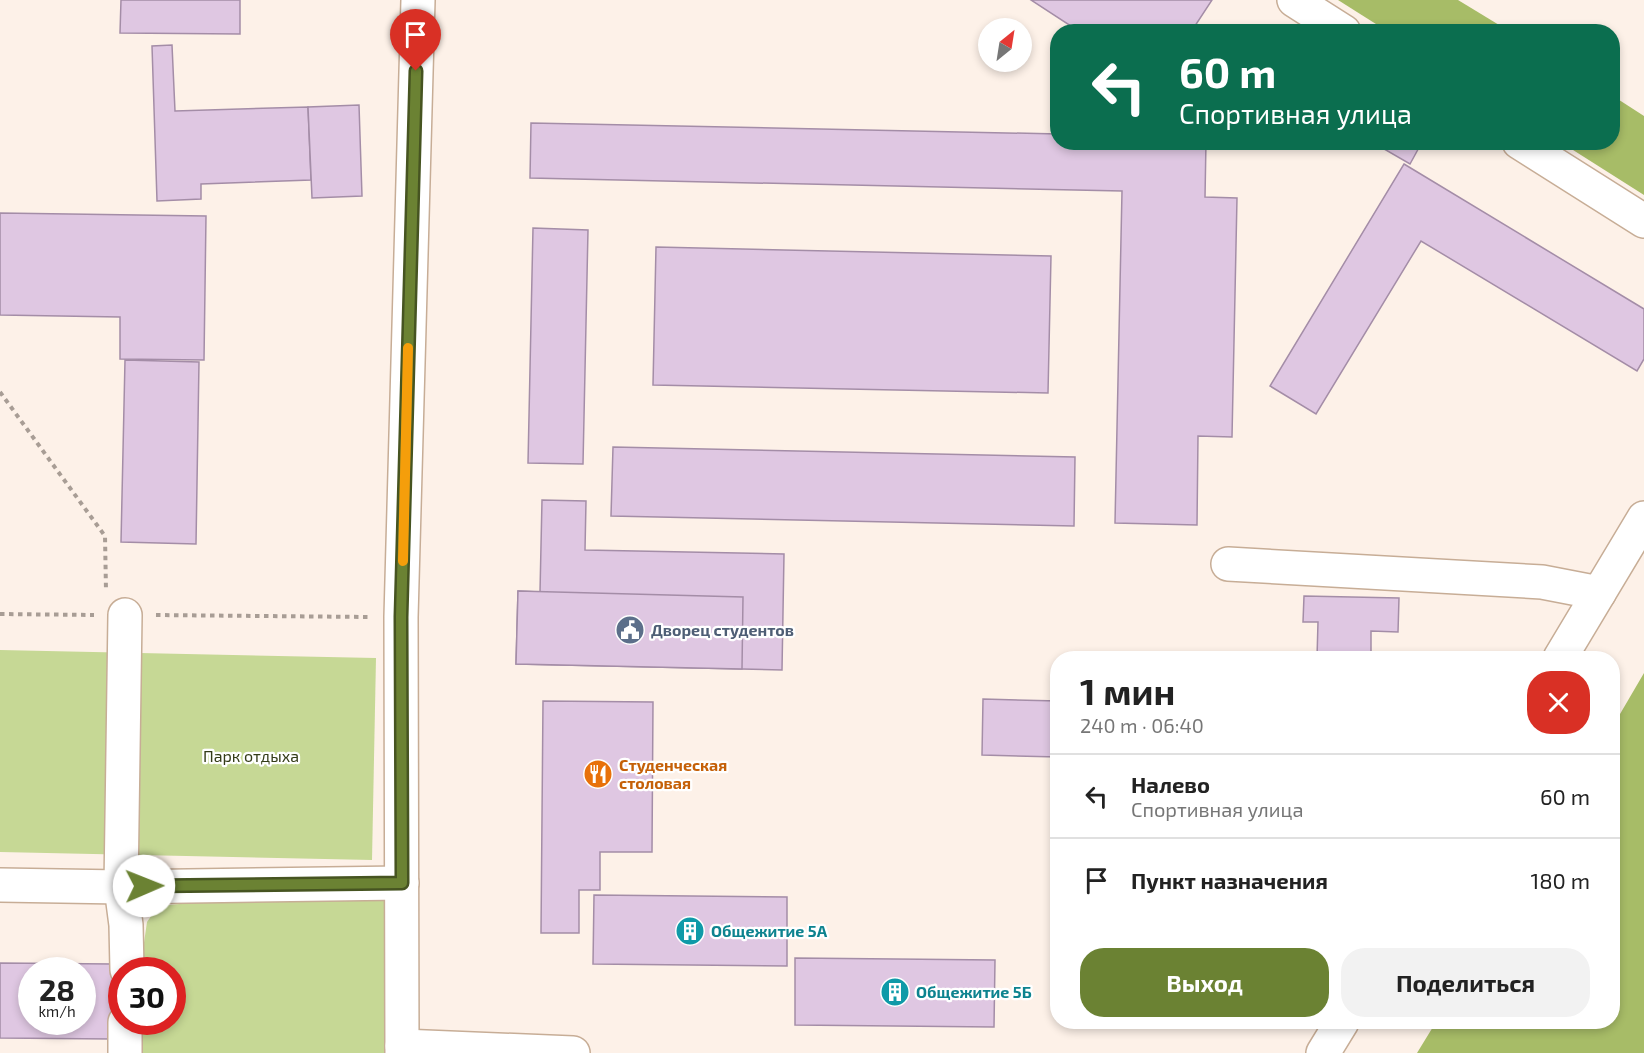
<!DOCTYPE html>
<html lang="ru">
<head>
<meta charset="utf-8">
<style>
	body { margin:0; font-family:"Exo 2",sans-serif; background:#f2f2f2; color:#222; height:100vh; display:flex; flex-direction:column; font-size:22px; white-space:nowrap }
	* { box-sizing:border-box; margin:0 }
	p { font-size:20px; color:#767676 }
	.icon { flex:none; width:33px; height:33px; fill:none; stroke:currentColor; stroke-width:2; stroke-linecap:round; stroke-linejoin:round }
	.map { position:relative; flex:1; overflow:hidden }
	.sheet { position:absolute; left:1050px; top:651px; width:570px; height:378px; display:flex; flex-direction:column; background:#fff; border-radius:24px; box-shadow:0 3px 9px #0003 }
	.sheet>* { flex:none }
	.banner { position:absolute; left:1050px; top:24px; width:570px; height:126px; border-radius:24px; box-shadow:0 3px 9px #0003; background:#0b6e4f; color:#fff; overflow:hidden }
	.needle { width:39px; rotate:30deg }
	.buttons { position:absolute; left:978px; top:18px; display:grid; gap:12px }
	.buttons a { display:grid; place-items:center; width:54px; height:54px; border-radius:50%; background:#fff; box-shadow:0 3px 9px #0003; font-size:30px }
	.speed { position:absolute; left:18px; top:957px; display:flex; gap:12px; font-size:30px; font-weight:700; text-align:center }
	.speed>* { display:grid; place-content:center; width:78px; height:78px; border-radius:50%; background:#fff; box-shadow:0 3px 9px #0003; line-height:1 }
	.speed small { font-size:15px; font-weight:400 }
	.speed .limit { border:9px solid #d22; background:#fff; color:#111 }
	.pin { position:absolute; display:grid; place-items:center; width:51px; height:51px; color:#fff; margin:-62px -26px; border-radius:50% 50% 50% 0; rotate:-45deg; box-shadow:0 0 6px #0007 }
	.pin .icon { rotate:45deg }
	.me { position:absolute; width:66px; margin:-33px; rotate:89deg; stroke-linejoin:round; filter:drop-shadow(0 0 4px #0008) }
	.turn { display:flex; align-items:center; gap:21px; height:126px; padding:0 30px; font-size:27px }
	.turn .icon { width:78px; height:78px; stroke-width:2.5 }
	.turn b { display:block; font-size:42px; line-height:51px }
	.round { display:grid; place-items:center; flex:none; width:63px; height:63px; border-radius:24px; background:#f2f2f2 }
	.summary { display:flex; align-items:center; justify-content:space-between; height:102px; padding:0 30px }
	h1 { font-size:36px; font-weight:700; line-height:45px }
	.action { display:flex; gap:12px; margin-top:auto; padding:12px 30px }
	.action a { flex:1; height:69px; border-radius:24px; background:#6b8233; color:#fff; font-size:24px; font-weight:700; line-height:69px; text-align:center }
	.action a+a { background:#f2f2f2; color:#222 }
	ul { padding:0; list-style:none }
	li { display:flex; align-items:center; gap:18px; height:84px; padding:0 30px; border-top:2px solid #e0e0e0 }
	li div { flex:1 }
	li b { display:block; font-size:22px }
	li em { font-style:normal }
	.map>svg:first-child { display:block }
	.green { fill:#c6d895 }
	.forest { fill:#a7bc67 }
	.building { fill:#dfc7e2; stroke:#a48da7; stroke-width:1.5; fill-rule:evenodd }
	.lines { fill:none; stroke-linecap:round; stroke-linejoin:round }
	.minor-casing { stroke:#c7ad96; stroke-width:36 }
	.path { stroke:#a89d95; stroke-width:4; stroke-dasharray:4.5 4.5; stroke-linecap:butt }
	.minor { stroke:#fff; stroke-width:33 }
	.route-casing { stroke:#465421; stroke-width:15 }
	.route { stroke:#6b8233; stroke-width:10 }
	.slow { stroke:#f59e0b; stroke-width:10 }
	.labels { text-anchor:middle; stroke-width:4.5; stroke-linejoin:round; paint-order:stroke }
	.service-label { font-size:16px; font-weight:bold; fill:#4e5e75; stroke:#fff; text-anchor:start }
	.park-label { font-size:16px; fill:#343c18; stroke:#fff }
	.food-label { font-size:16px; font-weight:bold; fill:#c56008; stroke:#fff; text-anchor:start }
	.culture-label { font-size:16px; font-weight:bold; fill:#0d838f; stroke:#fff; text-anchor:start }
</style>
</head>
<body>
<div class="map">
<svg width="1644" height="1053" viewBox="0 0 1644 1053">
	<rect width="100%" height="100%" fill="#fdf1e8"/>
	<g class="green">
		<path d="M0,650l376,8 -4,202 -372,-8z"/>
		<path d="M402,883l-4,170h-258l-2,-31h34v-52h-32l7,-48 11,-16z"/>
	</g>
	<g class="forest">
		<path d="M1338,0h120l51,31h-122z"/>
		<path d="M1613,96l31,20v79l-82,-52 50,-1z"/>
		<path d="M1644,673v380h-227l19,-31h176l1,-296z"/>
	</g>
	<g class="building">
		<path d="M121,0h119v34l-120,-1z"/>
		<path d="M1031,0h181l-21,32h-111z"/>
		<path d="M172,45l3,66 133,-4 3,73 -110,4v15l-44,2 -5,-155z"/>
		<path d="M359,105l3,91 -50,2 -4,-91z"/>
		<path d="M531,123l527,11v8h148l-1,55 32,1 -5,239 -34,-1 -1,89 -82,-2 7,-332 -592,-13z"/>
		<path d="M1372,142h50l-12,22z"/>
		<path d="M1404,164l240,145v50l-7,12 -216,-130 -105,173 -46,-28z"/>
		<path d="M0,213l206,3 -2,144 -84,-1v-42l-120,-2z"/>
		<path d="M533,228l55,2 -5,234 -55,-1z"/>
		<path d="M656,247l395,9 -3,137 -395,-8z"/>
		<path d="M125,360l74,2 -3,182 -75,-2z"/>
		<path d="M613,447l462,10 -1,69 -463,-10z"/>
		<path d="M542,500l44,1 -1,49 199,4 -2,116 -266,-6 2,-73 22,1z"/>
		<path d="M518,591l225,6 -1,72 -226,-5z"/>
		<path d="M1304,596l95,2 -1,34 -27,-1v27h-54l1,-36h-15z"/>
		<path d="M983,699l75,2v56l-76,-2z"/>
		<path d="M543,701l110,1 -1,150h-52v38h-21v43h-38z"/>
		<path d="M594,895l193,2v69l-194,-2z"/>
		<path d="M795,958l200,2 -1,67 -199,-2z"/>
		<path d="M0,963l113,1 -1,75 -112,-1zM32,970h50v52h-50z"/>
	</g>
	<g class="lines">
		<g class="minor-casing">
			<g id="minor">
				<path d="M1294,0l50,32"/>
				<path d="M1519,142l125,79"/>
				<path d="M1228,564l314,18 57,11"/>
				<path d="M125,615l-4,272 5,38 1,45"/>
				<path d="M1560,658l84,-140"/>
				<path d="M0,885l121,2 281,-4"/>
				<path d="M402,1046l171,7"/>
				<path d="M125,1053v-31"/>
				<path d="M402,1053l-1,-436 17,-617"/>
				<path d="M1323,1053l19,-31"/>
			</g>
		</g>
		<g class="path">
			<path d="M0,392l105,144 1,55"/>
			<path d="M0,614l94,1"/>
			<path d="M156,615l214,2"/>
		</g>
		<use href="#minor" class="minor"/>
	</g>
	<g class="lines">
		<g class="route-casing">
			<path id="route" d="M144,886l258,-3 -1,-266 15,-546"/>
		</g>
		<use href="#route" class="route"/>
		<path class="slow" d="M403,561l5,-213"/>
	</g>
	<defs>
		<g id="civic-disc" transform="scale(1.5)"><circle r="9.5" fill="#5c6f8a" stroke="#fff"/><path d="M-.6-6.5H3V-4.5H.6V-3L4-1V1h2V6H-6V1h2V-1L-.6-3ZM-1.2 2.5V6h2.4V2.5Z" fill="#fff"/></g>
		<g id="restaurant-disc" transform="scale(1.5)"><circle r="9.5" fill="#e8710a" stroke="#fff"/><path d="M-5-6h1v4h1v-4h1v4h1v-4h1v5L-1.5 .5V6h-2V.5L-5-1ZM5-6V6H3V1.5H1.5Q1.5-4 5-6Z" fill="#fff"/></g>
		<g id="building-disc" transform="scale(1.5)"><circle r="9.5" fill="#0f9aa8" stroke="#fff"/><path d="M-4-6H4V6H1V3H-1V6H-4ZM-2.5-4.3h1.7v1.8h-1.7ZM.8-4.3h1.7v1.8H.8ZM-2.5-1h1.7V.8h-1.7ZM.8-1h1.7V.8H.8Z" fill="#fff"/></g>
	</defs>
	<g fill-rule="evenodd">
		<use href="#civic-disc" x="630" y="630"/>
		<use href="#restaurant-disc" x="598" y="774"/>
		<use href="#building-disc" x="690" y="931"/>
		<use href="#building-disc" x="895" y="992"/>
	</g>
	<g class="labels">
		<g class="service-label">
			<text x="651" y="636">Дворец студентов</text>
		</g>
		<g class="park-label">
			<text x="251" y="762">Парк отдыха</text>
		</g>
		<g class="food-label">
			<text x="619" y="771">Студенческая<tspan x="619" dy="18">столовая</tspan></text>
		</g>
		<g class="culture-label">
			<text x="711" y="937">Общежитие 5А</text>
			<text x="916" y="998">Общежитие 5Б</text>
		</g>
	</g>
</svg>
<div class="buttons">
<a><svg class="needle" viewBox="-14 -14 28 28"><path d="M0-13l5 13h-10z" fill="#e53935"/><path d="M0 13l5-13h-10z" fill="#767676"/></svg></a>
</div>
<div class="speed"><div>28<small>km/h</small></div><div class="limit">30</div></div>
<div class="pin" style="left:416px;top:71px;background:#d93025"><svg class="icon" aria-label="arrive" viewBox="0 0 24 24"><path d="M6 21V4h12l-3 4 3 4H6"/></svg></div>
<svg class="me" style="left:144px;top:886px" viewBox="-20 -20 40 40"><circle r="19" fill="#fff"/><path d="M0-13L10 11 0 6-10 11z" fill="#6b8233"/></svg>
<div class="banner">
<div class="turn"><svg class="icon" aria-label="left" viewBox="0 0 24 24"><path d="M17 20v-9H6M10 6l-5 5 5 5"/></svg><div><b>60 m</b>Спортивная улица</div></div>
</div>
<section class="sheet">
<div class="summary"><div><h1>1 мин</h1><p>240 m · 06:40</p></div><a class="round" style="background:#d93025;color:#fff"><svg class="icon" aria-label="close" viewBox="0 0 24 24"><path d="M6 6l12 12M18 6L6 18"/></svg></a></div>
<ul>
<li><svg class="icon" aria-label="left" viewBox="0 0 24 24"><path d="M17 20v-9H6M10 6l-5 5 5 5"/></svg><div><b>Налево</b><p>Спортивная улица</p></div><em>60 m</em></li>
<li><svg class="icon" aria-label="arrive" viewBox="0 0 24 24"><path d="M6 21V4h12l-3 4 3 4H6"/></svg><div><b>Пункт назначения</b></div><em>180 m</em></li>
</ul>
<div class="action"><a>Выход</a><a>Поделиться</a></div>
</section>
</div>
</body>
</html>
